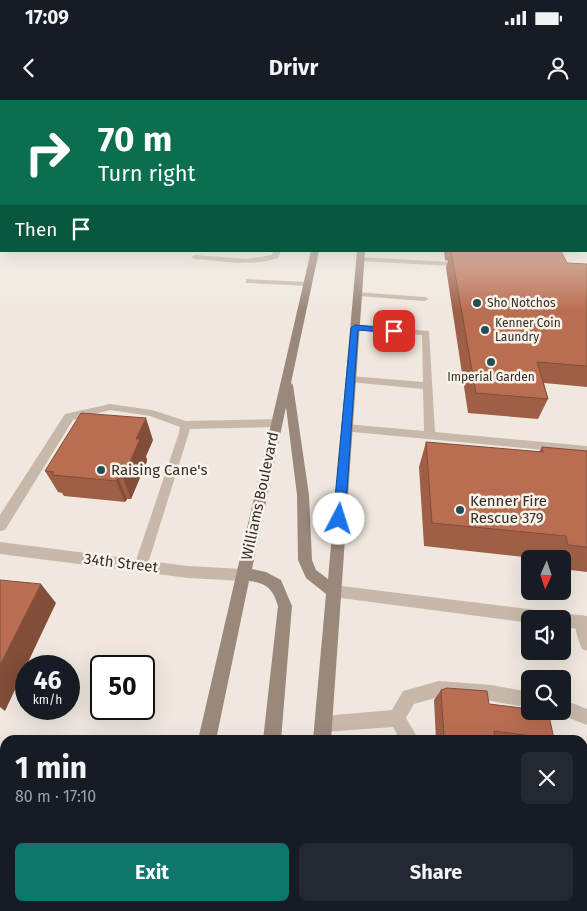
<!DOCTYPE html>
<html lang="en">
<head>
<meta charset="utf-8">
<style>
	body { margin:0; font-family:"Fira Sans",sans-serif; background:#242831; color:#f1f3f6; height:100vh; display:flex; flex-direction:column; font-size:19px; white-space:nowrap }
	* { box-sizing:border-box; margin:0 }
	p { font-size:16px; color:#9ea1a6 }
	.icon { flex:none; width:28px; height:28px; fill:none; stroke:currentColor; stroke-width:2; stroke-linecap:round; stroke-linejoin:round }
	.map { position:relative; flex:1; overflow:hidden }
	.side { position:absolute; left:0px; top:635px; width:588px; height:176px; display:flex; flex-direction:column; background:#171b24; border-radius:15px 15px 0 0; box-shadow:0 5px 20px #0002 }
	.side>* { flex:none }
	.hud { position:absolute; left:0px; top:0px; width:588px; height:152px; box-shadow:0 5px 20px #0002; background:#0b6e4f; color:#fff; overflow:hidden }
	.needle { width:32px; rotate:183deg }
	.buttons { position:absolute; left:521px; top:450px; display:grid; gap:10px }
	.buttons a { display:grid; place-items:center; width:50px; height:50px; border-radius:8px; background:#171b24; box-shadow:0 5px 20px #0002; font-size:25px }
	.speed { position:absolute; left:15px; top:555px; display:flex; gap:10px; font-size:25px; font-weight:700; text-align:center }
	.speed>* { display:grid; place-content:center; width:65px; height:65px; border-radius:50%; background:#171b24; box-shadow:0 5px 20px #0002; line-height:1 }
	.speed small { font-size:12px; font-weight:400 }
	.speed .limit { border:2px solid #111; border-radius:8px; background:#fff; color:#111 }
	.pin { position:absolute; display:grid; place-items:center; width:42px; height:42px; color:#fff; margin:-21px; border-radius:10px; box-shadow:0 2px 8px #0006 }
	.me { position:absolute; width:55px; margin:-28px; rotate:5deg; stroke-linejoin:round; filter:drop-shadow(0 0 4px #0008) }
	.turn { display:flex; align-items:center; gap:18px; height:105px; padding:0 15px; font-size:22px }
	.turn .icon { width:65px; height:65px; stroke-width:2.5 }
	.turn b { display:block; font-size:35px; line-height:42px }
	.then { display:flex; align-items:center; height:48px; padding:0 15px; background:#0003; gap:10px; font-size:19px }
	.round { display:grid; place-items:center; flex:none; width:52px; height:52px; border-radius:8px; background:#242831 }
	.overview { display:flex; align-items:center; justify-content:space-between; height:85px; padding:0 15px }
	h1 { font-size:30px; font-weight:700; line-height:38px }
	.primary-button { display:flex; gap:10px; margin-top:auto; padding:10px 15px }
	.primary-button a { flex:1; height:58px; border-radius:8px; background:#0f766e; color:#fff; font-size:20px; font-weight:700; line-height:58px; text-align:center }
	.primary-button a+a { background:#242831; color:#f1f3f6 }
	.status { display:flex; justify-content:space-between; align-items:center; height:35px; padding:0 25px; background:#171b24; direction:ltr }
	.status svg { height:14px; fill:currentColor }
	header { display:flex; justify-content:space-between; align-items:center; height:65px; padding:0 15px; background:#171b24; font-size:22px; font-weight:700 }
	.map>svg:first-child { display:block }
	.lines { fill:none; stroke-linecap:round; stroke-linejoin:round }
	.lane { fill:#c7b8ab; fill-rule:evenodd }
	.street { fill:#c7b8ab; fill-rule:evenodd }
	.secondary { fill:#9a887c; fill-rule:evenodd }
	.wall { fill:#9f5f47 }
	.shaded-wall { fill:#824d39 }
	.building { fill:#b96e52; stroke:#824d39 }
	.route { fill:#1a73e8; stroke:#114b97 }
	.poi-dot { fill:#234e52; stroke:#f8f2e9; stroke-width:2 }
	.labels { text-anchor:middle; stroke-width:5; stroke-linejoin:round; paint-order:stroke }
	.far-poi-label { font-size:12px; fill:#352d29; stroke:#f8f2e9; text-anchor:start }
	.poi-label { font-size:15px; fill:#352d29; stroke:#f8f2e9; text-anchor:start }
	.street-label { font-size:15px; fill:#352d29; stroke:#f8f2e9 }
</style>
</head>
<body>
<div class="status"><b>17:09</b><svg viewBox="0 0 49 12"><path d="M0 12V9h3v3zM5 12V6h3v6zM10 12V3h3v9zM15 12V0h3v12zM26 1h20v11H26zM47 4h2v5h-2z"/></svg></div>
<header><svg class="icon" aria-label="back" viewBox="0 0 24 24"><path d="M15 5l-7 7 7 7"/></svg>Drivr<svg class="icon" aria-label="person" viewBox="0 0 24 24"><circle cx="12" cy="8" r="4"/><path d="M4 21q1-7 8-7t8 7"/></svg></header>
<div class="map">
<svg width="587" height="811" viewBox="0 0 587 811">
	<rect width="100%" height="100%" fill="#f0e8de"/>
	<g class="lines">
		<g class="lane">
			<path d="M273,151h8l-3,7c-28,9 -55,3 -83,1l-4,-2 4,-2 52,4 25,-4z"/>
			<path d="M357,157l94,5 4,2 -4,2 -91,-5h-3z"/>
			<path d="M246,179l62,3 4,2 -4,2 -59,-3h-3z"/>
			<path d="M355,192l70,5 4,2 -4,2 -67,-5 -4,-2z"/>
			<path d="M355,225l74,6 6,101 152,14v8l-245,-23 -1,-3 5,-4 78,7 -1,-42 -73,-7 -5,-3 5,-3 73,6 -1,-47 -70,-5v-4z"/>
			<path d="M110,304l42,6 34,11 90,-2 5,4 -5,4 -86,2 -44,141 -5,2 -5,-2 -2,-4 45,-133 1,-6 -30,-11 -40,-6 -37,10 -68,110 -5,1v-16l65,-101z"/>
			<path d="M582,515l5,2v34l-5,-2c-4,-9 -9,-23 -5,-32z"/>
			<path d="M439,581l52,4 39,7v16l-39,-7 -52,-4 -25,7 -8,14 13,22h-19l-7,-13 -70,5 -6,-2 -2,-6 2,-6 6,-2 69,-6 11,-19z"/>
			<path d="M562,599l25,10v16l-31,-12 -1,-2h7z"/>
			<path d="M582,663l5,2v18l-5,-2z"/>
			<path d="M0,687l5,1v18l-5,-1z"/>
			<path d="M582,798h5v13h-57l-2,-5h54z"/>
		</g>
		<g class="street">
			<rect x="586" y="100" width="1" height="4"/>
			<path d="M0,442l188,24 55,3 5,2 2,4 -2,4 -5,2 -55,-3 -188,-24z"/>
			<path d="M333,485l219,27 6,3 4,-2 25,3v14l-25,-3v-8h-32v4l-197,-26 -5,-2 -2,-4 2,-4z"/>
		</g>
		<g class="secondary">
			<path d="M311,151h8l-28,132 2,2 16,110 3,65 4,10 12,9 29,-328h8l-34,489h-18l13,-146 -20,-16 -8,-18 -1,-65 -11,-88 -34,162 14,3 15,8 11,26 -11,134h-18l15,-134c-5,-17 -11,-23 -29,-25l-33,159h-18z"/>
			<path d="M162,806h20l-1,5h-20z"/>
			<path d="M248,806h20l1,5h-20z"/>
			<path d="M301,806h20l-1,5h-20z"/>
		</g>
	</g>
	<g class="wall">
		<path d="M444,151h117l6,12 20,1v123l-43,-4 4,16 -10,20 -70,-6 -22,-145 2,-7 -3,-1z"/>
		<path d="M153,340l-7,16 1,5 -16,38h-4l-2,3 -61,-6 -2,-3 -4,-1 -13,-21z"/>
		<path d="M426,342l113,10 3,-5 45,4v121l-25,-3v-10h-19l-119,-13 -5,-79z"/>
		<path d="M441,590l48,14 65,35 -2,1h-116l-2,-40z"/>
	</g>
	<g class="shaded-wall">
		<path d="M0,112l1,3v16l-1,1z"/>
		<path d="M146,318l7,22 -7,16 1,5 -16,38 -8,-21 13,-39z"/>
		<path d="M118,378l9,21 -2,3 -9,-21z"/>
		<path d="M41,484l15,19 -51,108 -5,-4v-42z"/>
	</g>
	<g class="building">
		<path d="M451,151h110l6,12 20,1v102l-50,-4 11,37 -72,-6z"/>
		<path d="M81,313l65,5 -10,21h4l-17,39h-5l-2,3 -64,-6 2,-3 -9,-1z"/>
		<path d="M426,342l117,10 -1,-5 45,4v96l-19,-2 -2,-9 -134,-13z"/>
		<path d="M0,480l41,4 -41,81z"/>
		<path d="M447,588l40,3 2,13 41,5v2h18l6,28 -60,-8 1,9h-17l-34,-4 -3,-46z"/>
	</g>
	<linearGradient id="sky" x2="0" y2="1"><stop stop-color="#7eafcf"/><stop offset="0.46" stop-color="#f8f5f0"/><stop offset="1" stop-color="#f8f5f0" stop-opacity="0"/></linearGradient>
	<rect width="587" height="211" fill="url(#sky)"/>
	<path class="route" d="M355,225l39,3 4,3 -4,2 -36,-3 -13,189 -6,4 -6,-4 18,-191z"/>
	<g class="poi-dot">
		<circle cx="477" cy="203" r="5"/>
		<circle cx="485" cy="230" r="5"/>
		<circle cx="491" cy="262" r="5"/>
		<circle cx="101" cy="370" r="5"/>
		<circle cx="460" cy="410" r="5"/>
	</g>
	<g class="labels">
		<g class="far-poi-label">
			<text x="487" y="207">Sho Notchos</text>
			<text x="495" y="227">Kenner Coin<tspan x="495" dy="14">Laundry</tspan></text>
			<text x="491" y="281" text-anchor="middle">Imperial Garden</text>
		</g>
		<g class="poi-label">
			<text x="111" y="375">Raising Cane's</text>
			<text x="470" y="406">Kenner Fire<tspan x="470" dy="17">Rescue 379</tspan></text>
		</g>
		<g class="street-label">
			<text transform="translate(260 396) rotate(-78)" y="5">Williams Boulevard</text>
			<text transform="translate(121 463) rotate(7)" y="5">34th Street</text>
		</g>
	</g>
</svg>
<div class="buttons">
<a><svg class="needle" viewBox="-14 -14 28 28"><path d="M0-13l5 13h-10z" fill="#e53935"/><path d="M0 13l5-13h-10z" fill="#9ea1a6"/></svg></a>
<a><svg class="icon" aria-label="sound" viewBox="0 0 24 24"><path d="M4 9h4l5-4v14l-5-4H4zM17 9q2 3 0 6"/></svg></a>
<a><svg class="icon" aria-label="search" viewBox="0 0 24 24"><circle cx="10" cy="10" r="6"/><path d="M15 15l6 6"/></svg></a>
</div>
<div class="speed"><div>46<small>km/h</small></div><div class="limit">50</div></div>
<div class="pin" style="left:394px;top:231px;background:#d93025"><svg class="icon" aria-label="arrive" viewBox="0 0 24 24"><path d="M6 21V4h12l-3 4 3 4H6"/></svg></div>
<svg class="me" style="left:339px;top:419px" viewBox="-20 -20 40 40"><circle r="19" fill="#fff"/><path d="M0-13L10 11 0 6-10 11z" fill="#1a73e8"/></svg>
<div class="hud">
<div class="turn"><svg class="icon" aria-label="right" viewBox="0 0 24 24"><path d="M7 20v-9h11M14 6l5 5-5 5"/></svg><div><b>70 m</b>Turn right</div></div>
<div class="then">Then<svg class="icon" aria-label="arrive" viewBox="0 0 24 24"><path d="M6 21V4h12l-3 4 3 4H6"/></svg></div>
</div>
<section class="side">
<div class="overview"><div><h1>1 min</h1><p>80 m · 17:10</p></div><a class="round"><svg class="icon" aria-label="close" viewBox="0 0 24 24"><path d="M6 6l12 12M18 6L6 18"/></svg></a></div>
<div class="primary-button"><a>Exit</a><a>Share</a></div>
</section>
</div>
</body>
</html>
